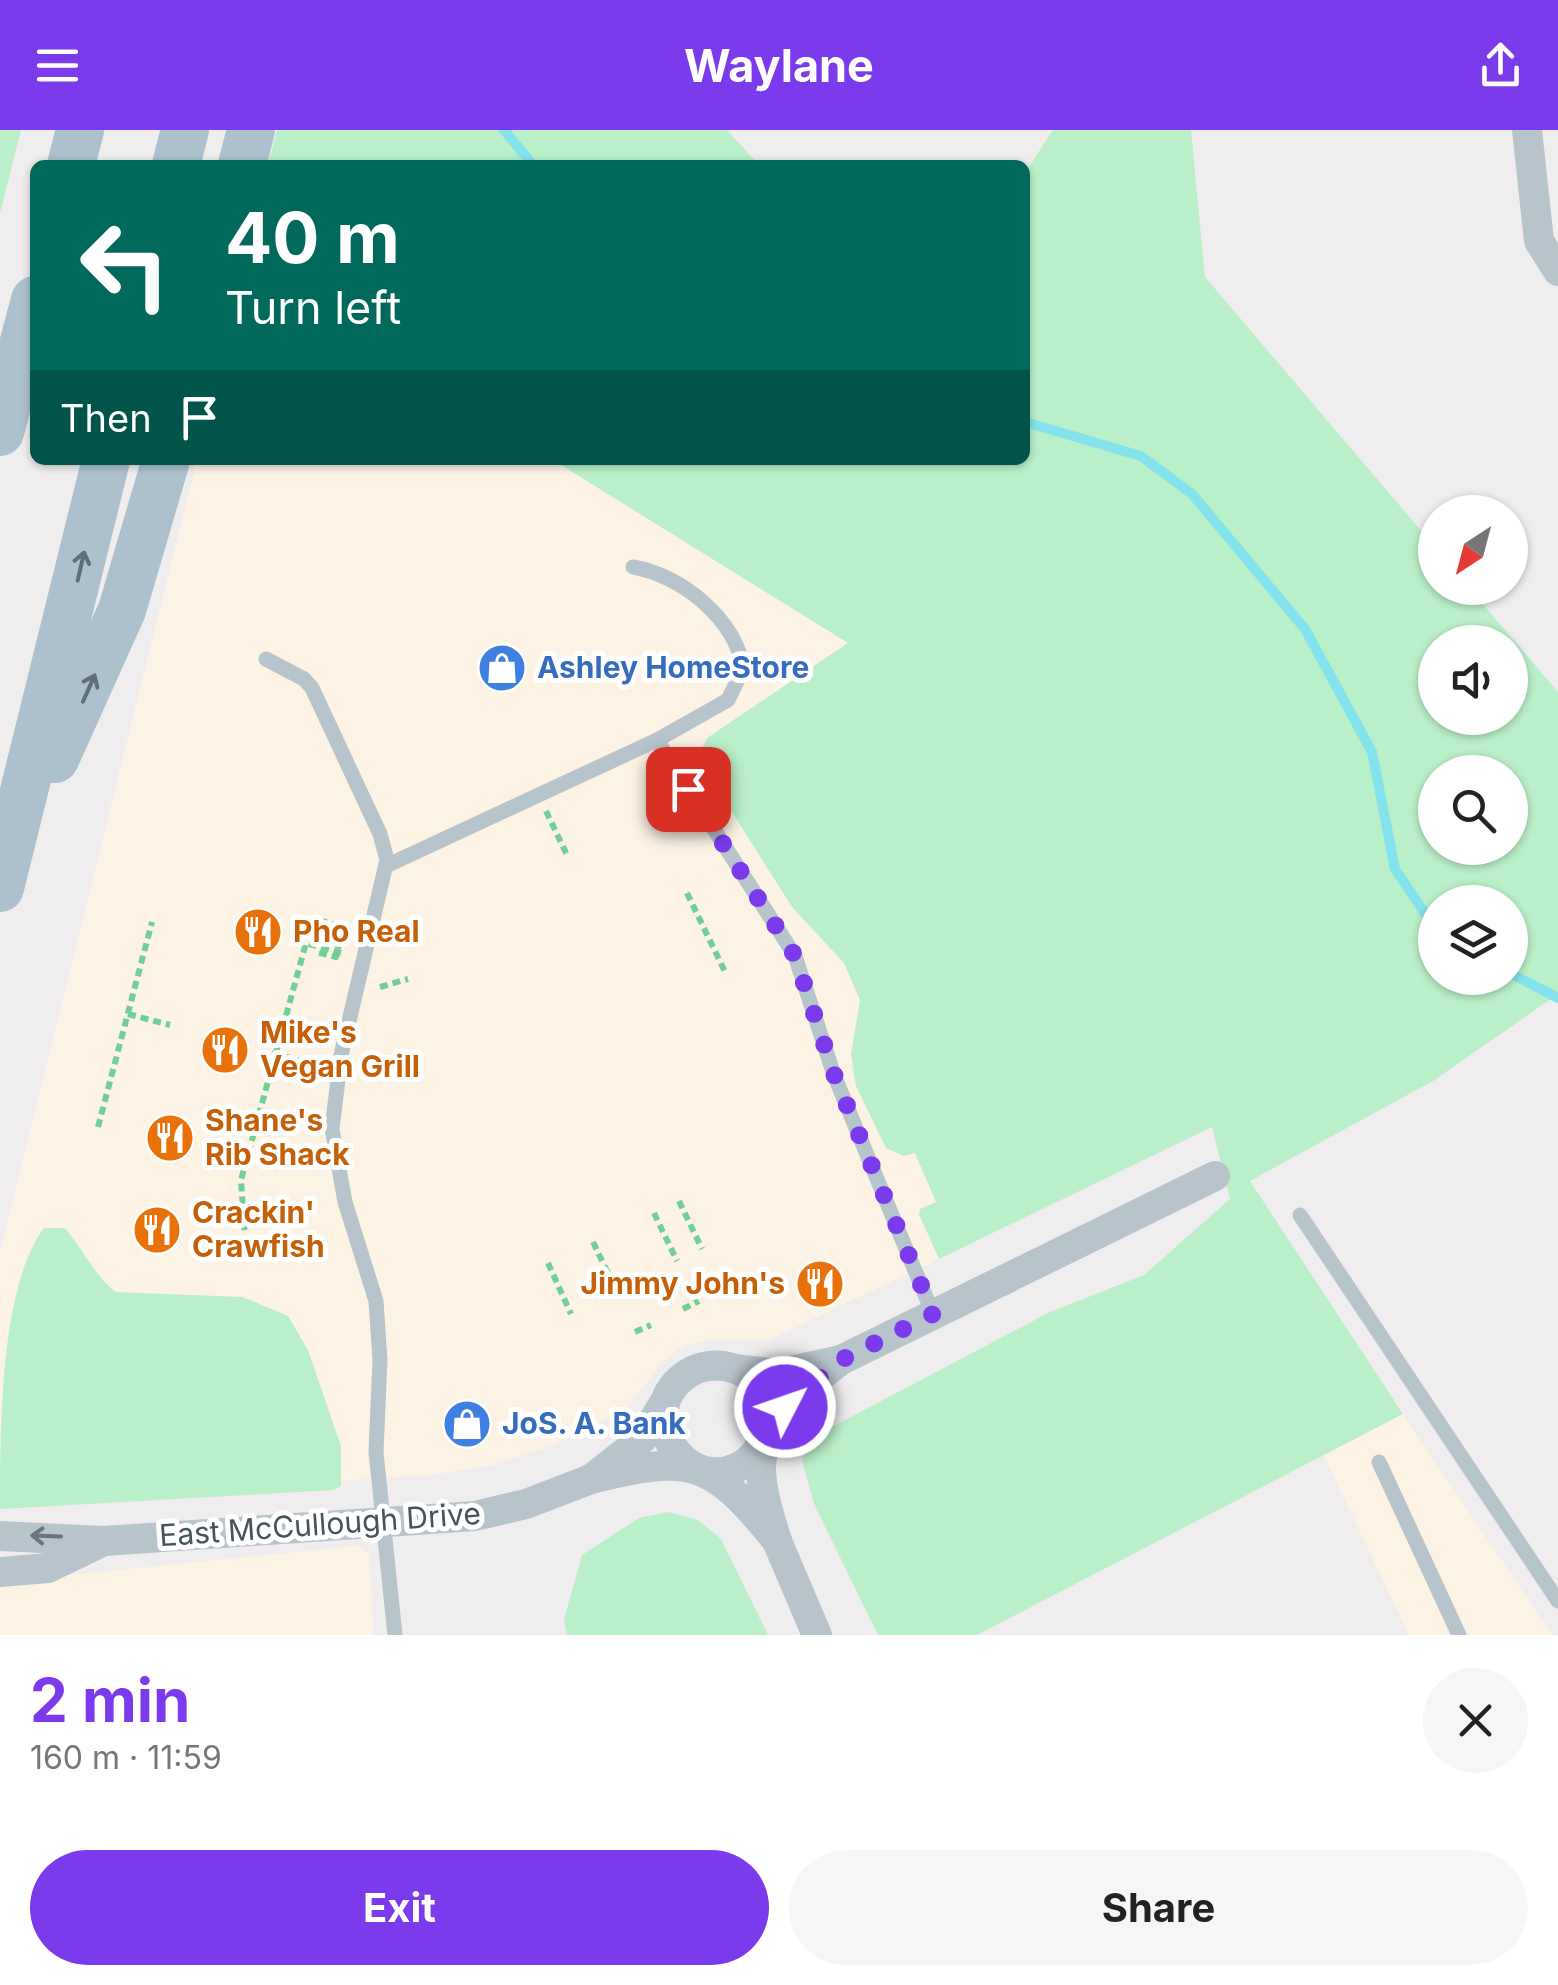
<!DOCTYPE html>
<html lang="en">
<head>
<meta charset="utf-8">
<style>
	body { margin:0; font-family:Inter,sans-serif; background:#f6f6f6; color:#222; height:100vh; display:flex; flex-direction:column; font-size:38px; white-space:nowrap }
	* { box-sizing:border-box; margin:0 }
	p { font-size:32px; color:#767676 }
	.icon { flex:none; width:55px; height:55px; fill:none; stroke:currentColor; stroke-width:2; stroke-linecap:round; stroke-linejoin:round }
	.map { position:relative; height:1505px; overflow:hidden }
	.drawer { display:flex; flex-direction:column; background:#fff; flex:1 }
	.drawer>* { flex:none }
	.guide { position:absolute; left:30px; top:30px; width:1000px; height:305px; border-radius:15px; box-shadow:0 2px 8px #0004; background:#00695c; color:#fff; overflow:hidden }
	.needle { width:65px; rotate:216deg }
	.tools { position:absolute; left:1418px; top:365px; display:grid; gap:20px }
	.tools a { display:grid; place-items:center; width:110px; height:110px; border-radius:50%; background:#fff; box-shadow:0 2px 8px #0004; font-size:50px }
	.pin { position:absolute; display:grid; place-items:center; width:85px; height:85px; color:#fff; margin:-42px; border-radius:20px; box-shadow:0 5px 15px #0006 }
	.me { position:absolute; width:110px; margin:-55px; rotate:49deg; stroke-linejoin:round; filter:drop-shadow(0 0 8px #0008) }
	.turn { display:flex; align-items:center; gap:35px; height:210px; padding:0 30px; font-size:45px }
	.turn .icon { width:130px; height:130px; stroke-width:2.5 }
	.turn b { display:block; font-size:70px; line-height:85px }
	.then { display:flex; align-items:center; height:95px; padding:0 30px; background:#0003; gap:20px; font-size:38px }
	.round { display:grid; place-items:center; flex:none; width:105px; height:105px; border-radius:52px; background:#f6f6f6 }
	.headline { display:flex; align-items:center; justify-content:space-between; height:170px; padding:0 30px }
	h1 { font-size:60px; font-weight:700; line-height:75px; color:#7c3aed }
	.action { display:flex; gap:20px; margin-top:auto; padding:20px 30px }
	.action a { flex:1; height:115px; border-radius:60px; background:#7c3aed; color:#fff; font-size:40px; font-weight:700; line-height:115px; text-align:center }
	.action a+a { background:#f6f6f6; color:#222 }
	header { display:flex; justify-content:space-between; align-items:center; height:130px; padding:0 30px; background:#7c3aed; color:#fff; font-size:45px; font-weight:700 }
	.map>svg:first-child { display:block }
	.commercial { fill:#fcf3e5 }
	.green { fill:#baf0c9; fill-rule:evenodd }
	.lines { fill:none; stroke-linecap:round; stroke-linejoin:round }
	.stream { stroke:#85e3ee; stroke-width:10 }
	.path { stroke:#71cf97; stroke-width:6; stroke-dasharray:8 5; stroke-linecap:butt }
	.service { stroke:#b8c4cb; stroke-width:15 }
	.minor { stroke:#b8c4cb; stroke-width:30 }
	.primary { stroke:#acc0ce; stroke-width:48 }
	.path-bridge { stroke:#71cf97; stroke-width:6; stroke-dasharray:8 5; stroke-linecap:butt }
	.oneway { stroke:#5f6e78 }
	.oneway2 { stroke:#68757d }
	.route { stroke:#7c3aed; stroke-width:18; stroke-dasharray:0 32.4 }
	.labels { text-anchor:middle; stroke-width:10; stroke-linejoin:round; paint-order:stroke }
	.shop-label { font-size:30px; font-weight:bold; fill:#366cbe; stroke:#fff; text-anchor:start }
	.food-label { font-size:30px; font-weight:bold; fill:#c56008; stroke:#fff; text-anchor:start }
	.street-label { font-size:30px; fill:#45535b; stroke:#fff }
</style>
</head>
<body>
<header><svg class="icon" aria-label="menu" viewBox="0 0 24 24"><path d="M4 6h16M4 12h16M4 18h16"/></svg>Waylane<svg class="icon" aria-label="share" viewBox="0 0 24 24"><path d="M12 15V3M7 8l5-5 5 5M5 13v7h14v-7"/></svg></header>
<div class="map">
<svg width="1558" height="1505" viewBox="0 0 1558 1505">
	<rect width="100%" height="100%" fill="#f0edee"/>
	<g class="commercial">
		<path d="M197,330h356l295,183 -141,95 -11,20 6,19 6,-4 84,134 52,56 16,37 -9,69 5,17 30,62 17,8 11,-4 23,50 -16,7 -2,5 20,45 -170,81 -60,-1 -25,7 -22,16 -36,48 -70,34 -62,21 -64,10 -430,26v-250z"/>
		<path d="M1403,1284l149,221h-143l-87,-183z"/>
		<path d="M356,1416l13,8 5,81h-374v-53z"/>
	</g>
	<g class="green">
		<path d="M0,0h21l-21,83z"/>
		<path d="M277,0h450l32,35h-491z"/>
		<path d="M1053,0h138l14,147 230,270v41h34l89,104v302l-125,87 -183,100 153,233 -426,221h-99l-64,-131 -12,-44 11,-23 235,-124 96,-38 86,-76 -18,-72 -273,132 -20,-45 1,-5 16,-7 -21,-49 -11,3 -18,-8 -30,-62 -5,-32 9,-54 -16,-37 -52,-56 -84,-133 -7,4 -5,-17 11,-23 141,-95 -295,-183h472v-287zM1435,512h75v76h-75zM1435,642h75v76h-75zM1435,772h75v76h-75z"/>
		<path d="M44,1098h21c16,19 33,52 51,64l127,5 45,19 20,34 33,96v40l-7,4 -334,19c0,-82 0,-222 44,-281z"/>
		<path d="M668,1382l30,8 23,19 47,96h-201l-3,-16 18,-64 57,-37z"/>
	</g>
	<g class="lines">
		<g class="stream">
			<path d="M504,0l29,35"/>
			<path d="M1025,292l116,34 51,38 113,135 67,123 23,117 40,59"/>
			<path d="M1510,843l48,25"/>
		</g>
		<g class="path">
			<path d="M546,681l21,44"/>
			<path d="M687,763l39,81"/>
			<path d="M313,815l6,-25 24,7 -7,30 -20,-5"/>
			<path d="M325,819l2,-11"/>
			<path d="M380,857l28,-8"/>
			<path d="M128,884l42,11"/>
			<path d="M272,923l46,12"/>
			<path d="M98,997l54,-205"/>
			<path d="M679,1071l23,48"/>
			<path d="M654,1083l23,48"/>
			<path d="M593,1112l24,50"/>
			<path d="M548,1133l23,51"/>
			<path d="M683,1179l16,-8"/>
			<path d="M635,1202l16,-7"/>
		</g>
		<g class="service">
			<path d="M633,437c48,8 103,52 110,102l-15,31 -71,40"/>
			<path d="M266,529l38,20 8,9 68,146 7,26 -46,195 -9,74 13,73 31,99 4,59 -4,92 19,183"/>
			<path d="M386,736l271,-126 138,216 39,119 99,239"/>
			<path d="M1300,1085l258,386"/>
			<path d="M1379,1332l80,173"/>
		</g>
		<g class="minor">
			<path d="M1527,0l12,111 19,30"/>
			<path d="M841,1230l374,-184"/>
			<path d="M667,1268l-25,41 -51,40c101,-25 120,-20 186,62 -7,-24 -16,-49 -16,-74 1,-26 15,-49 1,-75 -15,-28 -54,-35 -79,-15 -47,36 -2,114 53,91 27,-12 29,-39 47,-59 17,-19 38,-33 58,-49l-64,14 -42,-5"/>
			<path d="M0,1406l104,5 -56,27 -48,4"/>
			<path d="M104,1411l371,-25 51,-12 65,-25"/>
			<path d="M777,1411l40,94"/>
		</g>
		<g class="primary">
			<path d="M71,35l9,-35"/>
			<path d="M176,35l9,-35"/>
			<path d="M242,35l9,-35"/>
			<path d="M0,302l35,-132"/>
			<path d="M55,629l67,-149 44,-150"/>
			<path d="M0,758l106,-428"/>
		</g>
		<path class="path-bridge" d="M263,1125l-17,-3 -5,-72 65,-237 35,10"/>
	</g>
	<defs><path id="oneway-shaft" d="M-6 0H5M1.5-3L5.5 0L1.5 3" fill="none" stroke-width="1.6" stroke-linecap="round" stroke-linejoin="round" transform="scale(2.5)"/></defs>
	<g class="oneway">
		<use href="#oneway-shaft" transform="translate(81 436) rotate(-77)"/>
		<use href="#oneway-shaft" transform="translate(89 558) rotate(-66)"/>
	</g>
	<use class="oneway2" href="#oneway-shaft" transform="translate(46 1406) rotate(-178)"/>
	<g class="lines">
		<path class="route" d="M688,659l107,167 39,118 99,240 -92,46 -56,47"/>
	</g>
	<defs>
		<g id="shop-disc" transform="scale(2.5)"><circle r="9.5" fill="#3f7fe0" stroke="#fff"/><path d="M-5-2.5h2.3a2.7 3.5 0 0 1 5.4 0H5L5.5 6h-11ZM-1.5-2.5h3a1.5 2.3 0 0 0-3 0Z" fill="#fff"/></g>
		<g id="restaurant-disc" transform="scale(2.5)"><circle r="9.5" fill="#e8710a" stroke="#fff"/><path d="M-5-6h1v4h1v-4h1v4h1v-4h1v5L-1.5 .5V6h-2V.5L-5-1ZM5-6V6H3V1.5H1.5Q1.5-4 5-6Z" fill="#fff"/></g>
	</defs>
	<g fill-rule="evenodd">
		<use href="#shop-disc" x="502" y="538"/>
		<use href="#restaurant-disc" x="258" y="802"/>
		<use href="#restaurant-disc" x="225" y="920"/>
		<use href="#restaurant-disc" x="170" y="1008"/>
		<use href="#restaurant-disc" x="157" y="1100"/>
		<use href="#restaurant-disc" x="820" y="1154"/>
		<use href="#shop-disc" x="467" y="1294"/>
	</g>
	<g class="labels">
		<g class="shop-label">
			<text x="537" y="548">Ashley HomeStore</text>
			<text x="502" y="1304">JoS. A. Bank</text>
		</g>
		<g class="food-label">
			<text x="293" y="812">Pho Real</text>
			<text x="260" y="913">Mike's<tspan x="260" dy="34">Vegan Grill</tspan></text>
			<text x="205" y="1001">Shane's<tspan x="205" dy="34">Rib Shack</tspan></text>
			<text x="192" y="1093">Crackin'<tspan x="192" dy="34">Crawfish</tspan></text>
			<text x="785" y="1164" text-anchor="end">Jimmy John's</text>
		</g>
		<g class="street-label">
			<text transform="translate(320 1395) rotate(-4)" y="10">East McCullough Drive</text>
		</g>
	</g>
</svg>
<div class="tools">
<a><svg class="needle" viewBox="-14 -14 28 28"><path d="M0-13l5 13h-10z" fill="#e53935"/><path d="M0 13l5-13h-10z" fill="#767676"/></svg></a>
<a><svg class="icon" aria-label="sound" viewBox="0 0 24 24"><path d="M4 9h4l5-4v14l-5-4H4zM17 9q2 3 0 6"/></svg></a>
<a><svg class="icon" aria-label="search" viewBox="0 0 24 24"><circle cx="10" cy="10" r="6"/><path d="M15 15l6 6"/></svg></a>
<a><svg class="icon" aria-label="layers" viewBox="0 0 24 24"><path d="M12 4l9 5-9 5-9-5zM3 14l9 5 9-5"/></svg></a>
</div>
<div class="pin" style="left:688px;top:659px;background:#d93025"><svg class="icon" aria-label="arrive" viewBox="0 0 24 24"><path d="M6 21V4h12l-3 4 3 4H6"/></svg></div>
<svg class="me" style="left:785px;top:1277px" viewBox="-20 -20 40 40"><circle r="17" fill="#7c3aed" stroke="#fff" stroke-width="3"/><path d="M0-11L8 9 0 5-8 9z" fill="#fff"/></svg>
<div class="guide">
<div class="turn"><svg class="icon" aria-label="left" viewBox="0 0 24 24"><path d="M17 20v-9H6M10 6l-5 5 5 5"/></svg><div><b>40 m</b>Turn left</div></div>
<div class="then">Then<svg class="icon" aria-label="arrive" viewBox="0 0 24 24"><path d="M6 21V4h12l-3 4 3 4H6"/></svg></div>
</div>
</div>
<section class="drawer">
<div class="headline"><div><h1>2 min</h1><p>160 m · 11:59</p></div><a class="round"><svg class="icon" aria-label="close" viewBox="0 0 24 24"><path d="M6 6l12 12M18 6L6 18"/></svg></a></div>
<div class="action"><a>Exit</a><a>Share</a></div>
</section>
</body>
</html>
